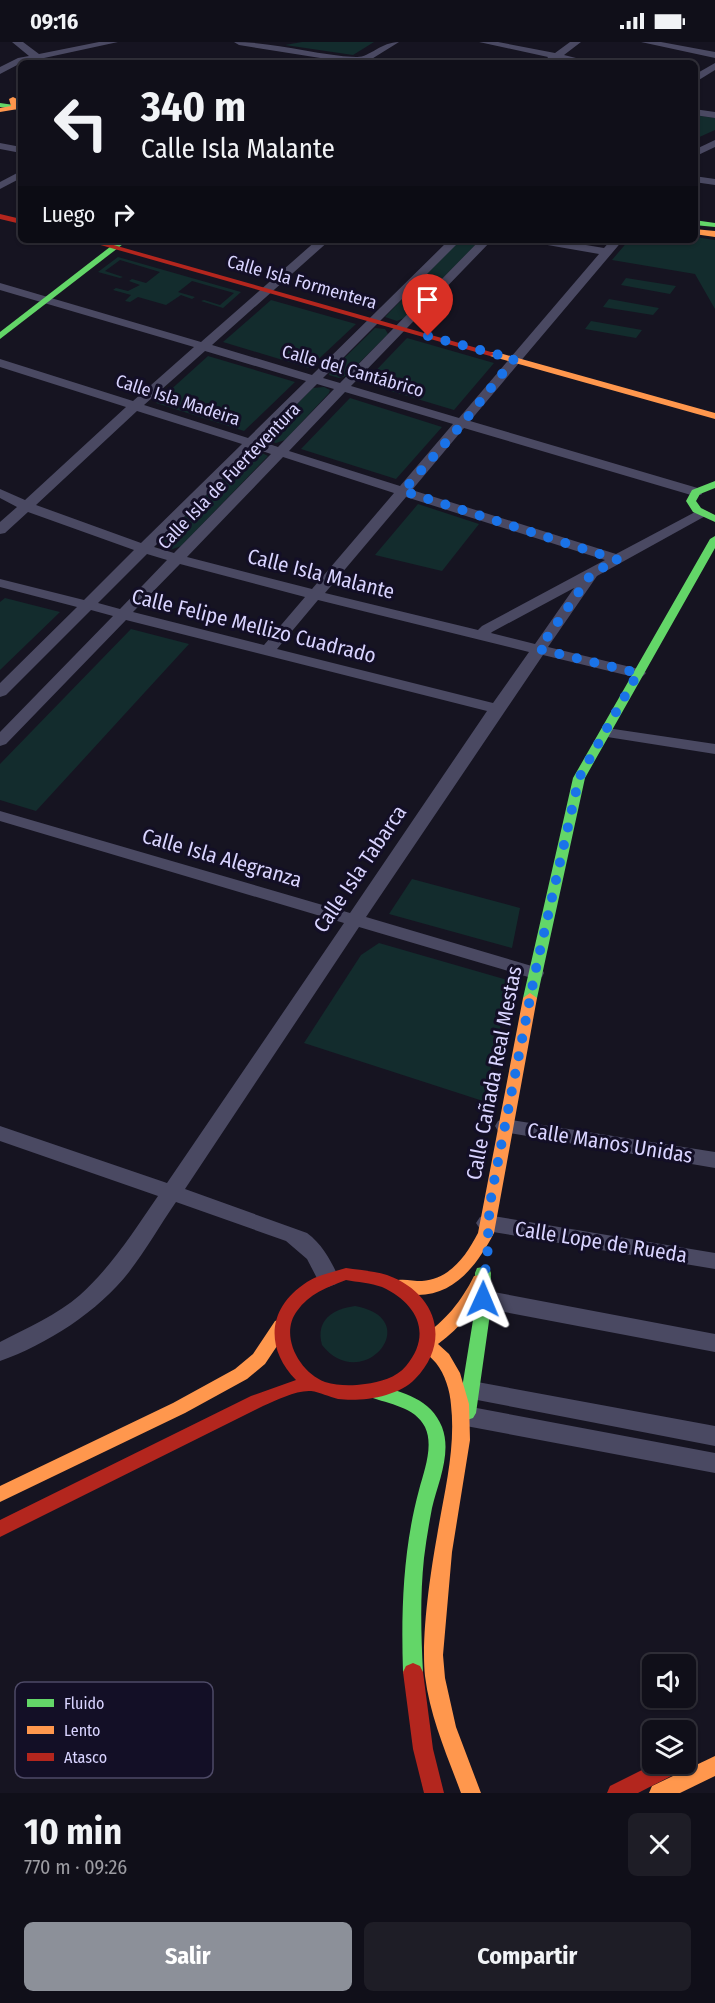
<!DOCTYPE html>
<html lang="es">
<head>
<meta charset="utf-8">
<style>
	body { margin:0; font-family:"Fira Sans Condensed",sans-serif; background:#1e1d26; color:#f1f3f6; height:100vh; display:flex; flex-direction:column; font-size:22px; white-space:nowrap }
	* { box-sizing:border-box; margin:0 }
	p { font-size:20px; color:#9c9ca2 }
	.icon { flex:none; width:33px; height:33px; fill:none; stroke:currentColor; stroke-width:2; stroke-linecap:round; stroke-linejoin:round }
	.map { position:relative; height:1751px; overflow:hidden }
	.panel { display:flex; flex-direction:column; background:#100f19; flex:1 }
	.panel>* { flex:none }
	.guide { position:absolute; left:18px; top:18px; width:680px; height:183px; border-radius:9px; box-shadow:0 2px 4px #0004,0 0 0 2px #302f38; background:#100f19; color:#f1f3f6; overflow:hidden }
	.fabs { position:absolute; left:642px; top:1612px; display:grid; gap:12px }
	.fabs a { display:grid; place-items:center; width:54px; height:54px; border-radius:9px; background:#100f19; box-shadow:0 2px 4px #0004,0 0 0 2px #302f38; font-size:30px }
	.pin { position:absolute; display:grid; place-items:center; width:51px; height:51px; color:#fff; margin:-62px -26px; border-radius:50% 50% 50% 0; rotate:-45deg; box-shadow:0 0 6px #0007 }
	.pin .icon { rotate:45deg }
	.me { position:absolute; width:66px; margin:-33px; rotate:1deg; stroke-linejoin:round; filter:drop-shadow(0 0 4px #0008) }
	.turn { display:flex; align-items:center; gap:21px; height:126px; padding:0 24px; font-size:27px }
	.turn .icon { width:78px; height:78px; stroke-width:2.5 }
	.turn b { display:block; font-size:42px; line-height:51px }
	.then { display:flex; align-items:center; height:57px; padding:0 24px; background:#0003; gap:12px; font-size:22px }
	.round { display:grid; place-items:center; flex:none; width:63px; height:63px; border-radius:9px; background:#1e1d26 }
	.head { display:flex; align-items:center; justify-content:space-between; height:102px; padding:0 24px }
	h1 { font-size:36px; font-weight:700; line-height:45px }
	.primary-button { display:flex; gap:12px; margin-top:auto; padding:12px 24px }
	.primary-button a { flex:1; height:69px; border-radius:9px; background:#8c9099; color:#fff; font-size:24px; font-weight:700; line-height:69px; text-align:center }
	.primary-button a+a { background:#1e1d26; color:#f1f3f6 }
	.status { display:flex; justify-content:space-between; align-items:center; height:42px; padding:0 30px; background:#100f19; direction:ltr }
	.status svg { height:16px; fill:currentColor }
	.map>svg:first-child { display:block }
	.green { fill:#132c2d }
	.lines { fill:none; stroke-linecap:round; stroke-linejoin:round }
	.street { fill:#4a4962; fill-rule:evenodd }
	.fast { fill:#63d668; fill-rule:evenodd }
	.slow { fill:#ff974d; fill-rule:evenodd }
	.jam { fill:#b3261e; fill-rule:evenodd }
	.route { stroke:#1a73e8; stroke-width:10; stroke-dasharray:0 18 }
	.labels { text-anchor:middle; stroke-width:6; stroke-linejoin:round; paint-order:stroke }
	.far-street-label { font-size:18px; fill:#d9d4ff; stroke:#130f26 }
	.street-label { font-size:21px; fill:#d9d4ff; stroke:#130f26 }
	.key { fill:#130f26; stroke:#4e4a67; stroke-width:1.5 }
	.key-label { font-size:16px; fill:#d9d4ff }
</style>
</head>
<body>
<div class="status"><b>09:16</b><svg viewBox="0 0 49 12"><path d="M0 12V9h3v3zM5 12V6h3v6zM10 12V3h3v9zM15 12V0h3v12zM26 1h20v11H26zM47 4h2v5h-2z"/></svg></div>
<div class="map">
<svg width="715" height="1751" viewBox="0 0 715 1751">
	<rect width="100%" height="100%" fill="#161421"/>
	<g class="green">
		<path d="M302,0h72l-21,13 -68,-10z"/>
		<path d="M694,73l21,3v12l-20,9z"/>
		<path d="M695,195l20,3v69l-20,-35 -83,-14 17,-20h65z"/>
		<path d="M460,198h20l-76,78 -7,3 -12,-4z"/>
		<path d="M118,215l123,35 -18,16 -22,-7 3,-1 16,5 14,-12 -42,-12 -14,11 17,5 -3,2 -11,-4 -15,10 -28,-8 -8,5 -5,-1 6,-6 -18,-5 3,-2 12,3 12,-6 -11,-4 3,-2 14,4 14,-11 -40,-12 -15,11 18,6 -3,1 -22,-6z"/>
		<path d="M626,236l50,8 -6,8 -49,-9z"/>
		<path d="M609,257l50,9 -6,7 -50,-8z"/>
		<path d="M271,258l85,24 -47,44 -86,-26z"/>
		<path d="M591,279l51,9 -6,8 -51,-9z"/>
		<path d="M375,286l10,1 3,5 -42,42 -7,2 -10,-3 1,-3z"/>
		<path d="M407,296l87,25 -40,47 -90,-27z"/>
		<path d="M208,314l87,26 -51,49 -88,-28z"/>
		<path d="M324,345l6,3 -1,3 -44,47 -9,3 -10,-3v-5l47,-47z"/>
		<path d="M350,356l92,29 -46,52 -95,-30z"/>
		<path d="M258,409l10,5 -87,90 -11,4 -10,-3v-6l87,-87z"/>
		<path d="M418,462l61,20 -37,47 -67,-16z"/>
		<path d="M5,556l55,14 -60,58v-68z"/>
		<path d="M131,587l58,15 -153,167 -36,-11v-36z"/>
		<path d="M412,837l108,29 -8,40 -123,-34z"/>
		<path d="M379,901l132,38 -28,120 -179,-58 57,-88z"/>
		<path d="M355,1264c72,13 7,90 -33,39 -7,-25 11,-36 33,-39z"/>
	</g>
	<g class="lines">
		<g class="street">
			<path d="M12,0h11l16,12 60,-12h19l-97,21 -21,11v-7l18,-9 11,-2z"/>
			<path d="M234,0c42,0 81,13 122,15 13,1 25,-15 43,-15l-29,18 8,3h-26l-113,-18z"/>
			<path d="M479,0h19l57,11 15,-11h11l-17,13 32,8c-15,0 -32,-5 -45,0l-5,-3 2,-3z"/>
			<path d="M641,0h20l54,10v6z"/>
			<path d="M715,21v7l-21,13v-8z"/>
			<path d="M694,67l21,3v6l-21,-3z"/>
			<path d="M715,98v7l-21,10v-7z"/>
			<path d="M0,101l21,4v6l-21,-4z"/>
			<path d="M21,129v7l-21,11v-7z"/>
			<path d="M694,134l21,3v6l-21,-3z"/>
			<path d="M317,198h13l-118,105 100,30 137,-135h12l-138,138 17,5 140,-143h12l-141,146 108,32 140,-164 -63,-11 -6,-3h26l48,8 7,-8h12l-153,181 231,68 2,3 -2,3h-10l-227,-67 -52,62 204,64 81,-43 5,-1 7,4 -112,62 -49,71 95,23 3,3 -3,3 -5,2 -95,-23 -177,262 176,52 2,4 -2,4 -7,2 -176,-52 -174,262 122,44c16,12 24,28 32,45l-3,6 -8,3 -8,-3 -13,-25 -21,-18 -110,-39c-16,23 -30,48 -47,70 -30,39 -83,73 -129,89v-19c27,-14 57,-27 80,-47 32,-29 54,-64 78,-99l-158,-55v-15l167,57 177,-260 -344,-102v-10l350,102 137,-202 -361,-91 -120,124 -6,2v-14l113,-116 -22,-6 -85,85 -6,2v-14l77,-76 -77,-20v-8l84,21 50,-50 -106,-38 -23,21 -5,1v-12l17,-15 -17,-9v-9l25,11 101,-93 -126,-40v-8l133,42 61,-54 -194,-57v-7l201,59zM205,309l101,30 -58,57 -104,-33zM317,342l17,5 -56,58 -18,-6zM345,350l108,32 -53,62 -111,-35zM137,369l105,33 -101,99 -105,-38zM253,406l18,6 -97,99 -20,-6zM283,415l111,36 -82,96 -125,-32zM406,455l199,63 -123,66 -4,4 -153,-37zM147,512l20,6 -47,49 -22,-6zM180,522l125,33 -41,48 -131,-33zM574,546l-39,56 -44,-11 1,-1zM318,558l211,52 -36,51 -216,-54z"/>
			<path d="M607,686l108,16v10l-114,-18 -2,-3z"/>
			<path d="M505,1077l210,33v16l-217,-37 -3,-5 3,-5z"/>
			<path d="M487,1173l228,38v16l-228,-38 -7,-2 -4,-6 4,-6z"/>
			<path d="M483,1248l232,44v18l-232,-44 -8,-3 -3,-6 3,-6z"/>
			<path d="M472,1339l243,45v20l-243,-47 -8,-2 -3,-7 3,-7z"/>
			<path d="M466,1364l249,47v20l-249,-47 -8,-3 -4,-7 4,-7z"/>
		</g>
		<g class="fast">
			<path d="M0,61l21,3v4l-21,-3z"/>
			<path d="M694,178l21,3v4l-21,-2z"/>
			<path d="M119,198l8,1 -127,98v-7z"/>
			<path d="M715,439v7l-15,6 -4,7 5,7 14,7v7l-22,-10 -7,-11 6,-11z"/>
			<path d="M715,494v12l-130,230 -48,220 -7,5 -5,-2 -2,-3 50,-220 137,-239z"/>
			<path d="M483,1225l6,1 2,5 -1,41 -14,99 -3,5 -6,2 -6,-2 -3,-5 16,-99 1,-41 2,-5z"/>
			<path d="M376,1343c27,7 55,14 66,42 10,26 -4,56 -10,81 -3,16 -6,33 -8,50 -4,38 -3,76 -1,114l-3,6 -7,3 -7,-3 -3,-6c-2,-61 0,-123 16,-182 5,-19 15,-44 6,-63 -10,-20 -36,-23 -55,-30l-3,-5 3,-5z"/>
		</g>
		<g class="slow">
			<path d="M13,55l4,2 1,10 -18,3v-4l11,-2 -2,-7z"/>
			<path d="M694,187l21,2v6l-21,-3z"/>
			<path d="M490,310h6l219,61v6l-225,-63z"/>
			<path d="M530,951l7,5 -43,235c-21,40 -50,74 -101,58l-2,-5 2,-5c10,-3 19,0 29,0 28,-2 44,-25 56,-48l45,-235z"/>
			<path d="M480,1233l6,1 2,5c-11,26 -27,46 -50,63l11,10 11,19 9,31 1,36 -18,112 -9,103 2,23 11,49 25,66h-20c-14,-38 -31,-76 -36,-117 -4,-39 5,-101 12,-140 7,-43 19,-88 14,-131 -1,-14 -6,-31 -15,-42 -6,-7 -14,-12 -16,-21l2,-5c24,-17 39,-35 52,-61z"/>
			<path d="M281,1277l6,2 2,5 -2,5 -22,33 -18,15 -62,34 -185,89v-16l173,-83 62,-34 18,-15 22,-33z"/>
			<path d="M715,1714v20l-35,17h-31l3,-7z"/>
		</g>
		<g class="jam">
			<path d="M0,172l21,5v5l-21,-5z"/>
			<path d="M83,198h13l402,114 -8,2z"/>
			<path d="M346,1226c13,2 28,3 41,7 48,17 66,65 28,104 -17,18 -54,23 -77,20 -9,-2 -18,-7 -27,-8 -15,-1 -34,9 -48,15l-263,131v-17l251,-124 45,-16c-32,-33 -28,-73 11,-98 11,-7 26,-10 39,-14zM346,1238c11,2 25,3 36,7 35,16 51,47 24,79 -10,12 -26,16 -41,18 -13,2 -27,2 -40,-2 -26,-10 -46,-47 -28,-71 12,-17 30,-24 49,-31z"/>
			<path d="M413,1621l7,3 3,6 10,77 11,44h-20l-11,-44 -10,-77 3,-6z"/>
			<path d="M654,1722h30l-3,7 -43,22h-31l3,-7z"/>
		</g>
	</g>
	<g class="lines">
		<path class="route" d="M428,294l86,23 -51,64 -60,68 215,69 -26,13 -53,76 99,24 -59,105 -44,195 -43,219c-3,19 -4,34 -4,53 -1,18 -5,35 -5,54"/>
	</g>
	<g class="labels">
		<g class="far-street-label">
			<text transform="translate(302 240) rotate(16)" y="6">Calle Isla Formentera</text>
			<text transform="translate(353 329) rotate(16)" y="6">Calle del Cantábrico</text>
			<text transform="translate(178 358) rotate(18)" y="6">Calle Isla Madeira</text>
			<text transform="translate(229 434) rotate(-46)" y="6">Calle Isla de Fuerteventura</text>
		</g>
		<g class="street-label">
			<text transform="translate(321 532) rotate(14)" y="7">Calle Isla Malante</text>
			<text transform="translate(254 584) rotate(14)" y="7">Calle Felipe Mellizo Cuadrado</text>
			<text transform="translate(222 816) rotate(16)" y="7">Calle Isla Alegranza</text>
			<text transform="translate(360 827) rotate(-56)" y="7">Calle Isla Tabarca</text>
			<text transform="translate(494 1031) rotate(-79)" y="7">Calle Cañada Real Mestas</text>
			<text transform="translate(610 1101) rotate(9)" y="7">Calle Manos Unidas</text>
			<text transform="translate(601 1200) rotate(9)" y="7">Calle Lope de Rueda</text>
		</g>
	</g>
	<rect x="15" y="1640" width="198" height="96" rx="9" class="key"/>
	<rect x="27" y="1657" width="27" height="8" fill="#63d668"/>
	<rect x="27" y="1684" width="27" height="8" fill="#ff974d"/>
	<rect x="27" y="1711" width="27" height="8" fill="#b3261e"/>
	<g class="key-label">
		<text x="64" y="1667">Fluido</text>
		<text x="64" y="1694">Lento</text>
		<text x="64" y="1721">Atasco</text>
	</g>
</svg>
<div class="fabs">
<a><svg class="icon" aria-label="sound" viewBox="0 0 24 24"><path d="M4 9h4l5-4v14l-5-4H4zM17 9q2 3 0 6"/></svg></a>
<a><svg class="icon" aria-label="layers" viewBox="0 0 24 24"><path d="M12 4l9 5-9 5-9-5zM3 14l9 5 9-5"/></svg></a>
</div>
<div class="pin" style="left:428px;top:294px;background:#d93025"><svg class="icon" aria-label="arrive" viewBox="0 0 24 24"><path d="M6 21V4h12l-3 4 3 4H6"/></svg></div>
<svg class="me" style="left:483px;top:1257px" viewBox="-20 -20 40 40"><path d="M0-17L14 15 0 8-14 15z" fill="#1a73e8" stroke="#fff" stroke-width="4"/></svg>
<div class="guide">
<div class="turn"><svg class="icon" aria-label="left" viewBox="0 0 24 24"><path d="M17 20v-9H6M10 6l-5 5 5 5"/></svg><div><b>340 m</b>Calle Isla Malante</div></div>
<div class="then">Luego<svg class="icon" aria-label="right" viewBox="0 0 24 24"><path d="M7 20v-9h11M14 6l5 5-5 5"/></svg></div>
</div>
</div>
<section class="panel">
<div class="head"><div><h1>10 min</h1><p>770 m · 09:26</p></div><a class="round"><svg class="icon" aria-label="close" viewBox="0 0 24 24"><path d="M6 6l12 12M18 6L6 18"/></svg></a></div>
<div class="primary-button"><a>Salir</a><a>Compartir</a></div>
</section>
</body>
</html>
